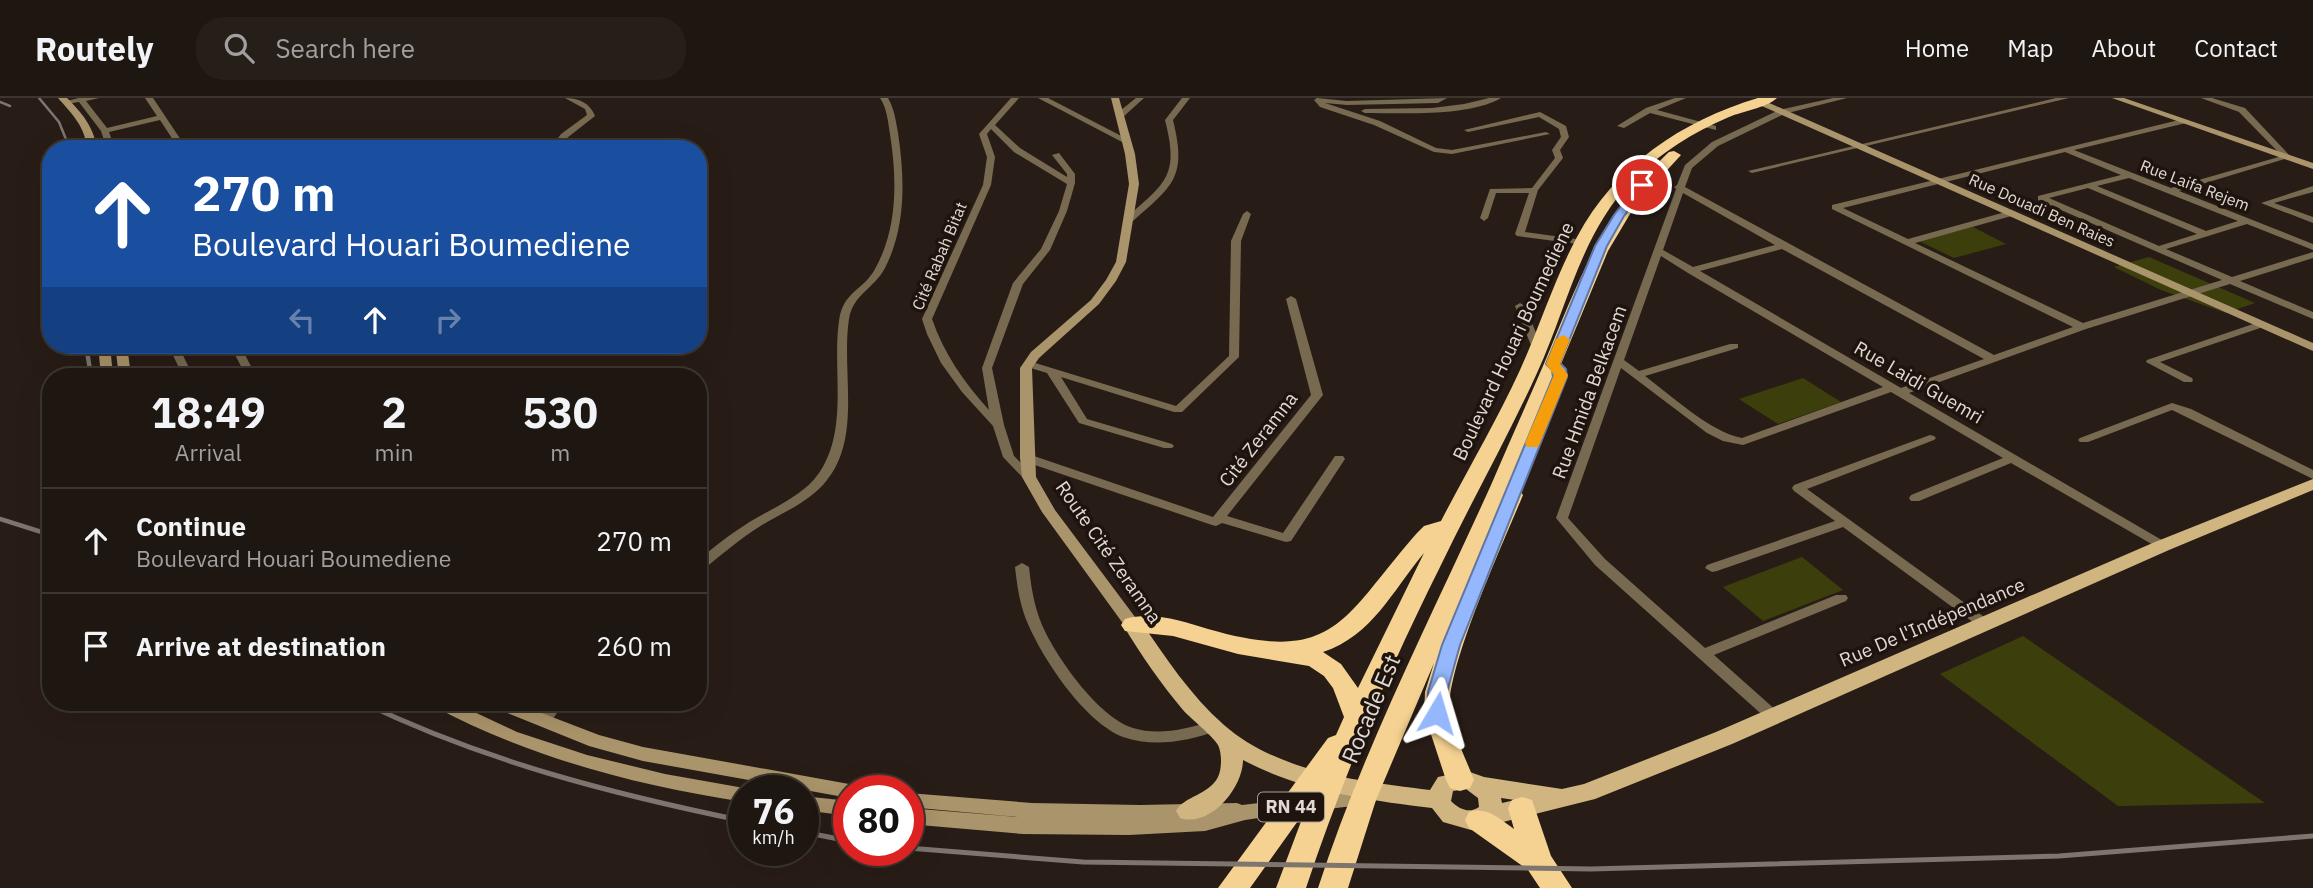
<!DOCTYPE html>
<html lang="en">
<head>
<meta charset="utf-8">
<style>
	body { margin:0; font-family:"IBM Plex Sans",sans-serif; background:#261f19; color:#f1f3f6; height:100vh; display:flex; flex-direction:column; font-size:26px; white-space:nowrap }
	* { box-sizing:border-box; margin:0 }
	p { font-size:23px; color:#a19f9f }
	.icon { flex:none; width:38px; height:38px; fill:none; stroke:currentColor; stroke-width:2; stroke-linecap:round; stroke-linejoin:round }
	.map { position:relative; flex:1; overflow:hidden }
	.panel { position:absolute; left:42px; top:270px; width:665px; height:343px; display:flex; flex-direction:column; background:#1e1610; border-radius:28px; box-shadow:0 7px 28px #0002,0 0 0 2px #3c3530 }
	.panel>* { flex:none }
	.banner { position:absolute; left:42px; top:42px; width:665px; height:214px; border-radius:28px; box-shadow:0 7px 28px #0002,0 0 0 2px #3c3530; background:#1a4fa0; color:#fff; overflow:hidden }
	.speed { position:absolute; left:728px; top:677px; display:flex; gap:14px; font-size:35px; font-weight:700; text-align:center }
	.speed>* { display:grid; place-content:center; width:91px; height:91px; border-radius:50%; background:#1e1610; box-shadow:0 7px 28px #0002,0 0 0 2px #3c3530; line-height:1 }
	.speed small { font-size:18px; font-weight:400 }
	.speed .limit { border:10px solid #d22; background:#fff; color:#111 }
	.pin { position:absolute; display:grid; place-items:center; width:60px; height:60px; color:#fff; margin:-30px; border:4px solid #fff; border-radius:50%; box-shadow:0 2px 7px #0007 }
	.me { position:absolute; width:77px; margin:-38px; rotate:7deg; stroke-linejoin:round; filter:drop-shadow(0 0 5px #0008) }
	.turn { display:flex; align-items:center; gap:24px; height:147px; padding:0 35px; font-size:32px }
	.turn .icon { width:91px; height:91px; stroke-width:2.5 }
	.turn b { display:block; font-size:49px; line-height:60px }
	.lanes { display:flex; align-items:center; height:66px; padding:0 35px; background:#0003; justify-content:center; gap:35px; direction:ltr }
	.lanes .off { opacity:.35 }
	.eta { display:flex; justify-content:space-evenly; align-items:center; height:119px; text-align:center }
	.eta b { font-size:42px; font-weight:700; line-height:49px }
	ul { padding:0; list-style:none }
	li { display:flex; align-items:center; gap:21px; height:105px; padding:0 35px; border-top:2px solid #3c3530 }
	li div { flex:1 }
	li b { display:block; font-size:26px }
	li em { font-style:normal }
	header { display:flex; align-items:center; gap:42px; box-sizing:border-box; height:98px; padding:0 35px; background:#1e1610; border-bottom:2px solid #3c3530 }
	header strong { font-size:33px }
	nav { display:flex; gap:38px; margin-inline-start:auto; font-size:24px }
	.search { width:490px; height:63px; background:#261f19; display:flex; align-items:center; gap:18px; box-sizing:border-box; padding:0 24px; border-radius:28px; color:#a19f9f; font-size:26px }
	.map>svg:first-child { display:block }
	.green { fill:#3c3f0c }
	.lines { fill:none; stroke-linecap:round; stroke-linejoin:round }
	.street { fill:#776a51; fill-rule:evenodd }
	.secondary { fill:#aa946b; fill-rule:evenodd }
	.primary { fill:#d1b580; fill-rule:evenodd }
	.highway { fill:#f5d292; fill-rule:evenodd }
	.rail-far2 { stroke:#7e756f; stroke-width:2.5 }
	.rail-far1 { stroke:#7e756f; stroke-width:4.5 }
	.rail { stroke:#7e756f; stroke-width:5 }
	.route { fill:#94b7fd; stroke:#6077a4; stroke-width:2 }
	.slow { fill:#f59e0b }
	.labels { text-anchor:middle; stroke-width:7; stroke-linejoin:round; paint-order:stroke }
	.far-street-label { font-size:16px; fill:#e0d9d4; stroke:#1e140d }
	.shield { fill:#1e140d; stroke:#a69e98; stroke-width:2 }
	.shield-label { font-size:18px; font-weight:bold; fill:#e0d9d4 }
	.street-label { font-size:19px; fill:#e0d9d4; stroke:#1e140d }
	.near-street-label { font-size:23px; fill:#e0d9d4; stroke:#1e140d }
</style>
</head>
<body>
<header>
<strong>Routely</strong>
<div class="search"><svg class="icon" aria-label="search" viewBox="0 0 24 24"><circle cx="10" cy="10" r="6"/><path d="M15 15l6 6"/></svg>Search here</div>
<nav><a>Home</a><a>Map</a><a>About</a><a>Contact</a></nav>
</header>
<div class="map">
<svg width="2313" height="790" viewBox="0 0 2313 790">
	<rect width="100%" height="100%" fill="#281d16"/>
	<g class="green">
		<path d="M1973,129l33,17 -52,14 -35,-17z"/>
		<path d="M2149,159l106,46 -29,10 -65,-23 -47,-23z"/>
		<path d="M1803,280l38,24 -63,22 -39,-25z"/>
		<path d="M1802,459l41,33 -80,31 -40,-34z"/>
		<path d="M2023,538l242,167 -147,3 -178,-132z"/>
	</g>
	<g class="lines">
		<g class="street">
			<path d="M79,0h20l-13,3 21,27 50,-12 -12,-18h8l34,51h-8l-19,-29 -51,12 6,17h-8l-6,-18 -22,-29 -13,2 -4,-2z"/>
			<path d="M565,0c14,0 25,5 30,18l-28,22 -9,11h-8l11,-15 26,-19 -2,-6z"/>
			<path d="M880,0h8c6,10 8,23 10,35 7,46 8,94 -13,135 -11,21 -32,26 -36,51 -8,52 13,117 -22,161 -16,21 -43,32 -65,45 -21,13 -40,29 -59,45l-5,1v-11c15,-12 31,-25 47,-35 24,-16 58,-28 74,-52 30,-44 13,-104 20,-152 4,-30 24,-30 36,-52 23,-41 22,-90 15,-135 -2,-12 -3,-26 -10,-36z"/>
			<path d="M1011,0h8l-24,27 25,23 47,29v-3l-15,-19 7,-2 16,21v9l-8,28 -17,39 -27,34 -31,84 12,57 10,31 21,21 -6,4 -4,-1 -22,-23 -10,-31 -31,-34 -21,-29 -14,-29 -5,-15 61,-134 4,-28 -8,-23zM991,31l23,23 53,32 -8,27 -18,38 -28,34 -31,85 7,42c-25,-28 -45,-56 -57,-91l59,-134 4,-28 -8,-23z"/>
			<path d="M1038,0h10l83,43 -7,2z"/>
			<path d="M1136,0h8l-22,20h-6v-4z"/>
			<path d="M1182,0h8l-17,22c14,57 1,65 -40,101h-6v-4c40,-35 52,-42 38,-97z"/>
			<path d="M1317,0l30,3 100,-3 -9,5 -91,2 -22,-2 55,18 56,27 16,2 94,-18 4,2 -98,20 -18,-2 -60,-27 -54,-18 -6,-7z"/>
			<path d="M1489,0h12c-33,19 -98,15 -136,15l-4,-2 4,-2 67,-1 32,-4z"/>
			<path d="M1675,0h11l-29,12 59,16v4l-66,-17 -26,15 -7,-2 29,-18z"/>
			<path d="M1833,0h14l-63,16 -66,32 -26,22 -7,19 309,168 79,-28 -241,-118v-4l351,-86 4,2 -1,2 -112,27 97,38 111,-32 -43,-44 -38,-14h11l33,10 46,49 -112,34 134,53v6l-66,-26 -81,25 66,28 81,-25v6l-73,23 73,31v7l-83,-35 -144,45 -177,64 258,150 1,3 -6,4 -151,-87 -92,38h-8l-2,-3 2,-3 92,-37 -112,-66 -148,53 -20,-4 -16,-8 -86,-65 -53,150 37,41 100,89 131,-53h10l2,3 -2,3 -132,54 64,57 3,4 -3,4 -5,2 -5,-2 -173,-155 -39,-47 120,-329 -2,-2 3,-2 8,-20 27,-23 67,-32zM2065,54l56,23 -83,21v4l184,80 -139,43 -168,-80 100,-28v-4h-6l-101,28 -65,-31zM2129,80l109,43 -32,10 -109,-45zM2088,90l109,46 -38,12 -110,-48zM1683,95l92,52 -82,22 -30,-17zM1782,151l202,110 -83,29 -201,-117zM1661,158l27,17 195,114 -141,51c-32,-6 -70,-42 -97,-62l93,-28v-4h-8l-91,27 -15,-11z"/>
			<path d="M2056,0h13l-317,75 -4,-2z"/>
			<path d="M1540,14l26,14 3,11 -9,13 3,8 -25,32 -13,42 58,8 5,3 -2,2 -69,-9 -2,-2 14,-41h-33l-8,25 -4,3 -4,-3 10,-29 42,-1 23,-30 -3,-8 9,-13 -2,-8 -20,-12 -71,15 -4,-2z"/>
			<path d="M2313,88v6l-39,11 39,14v6l-52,-20z"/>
			<path d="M1247,113l4,3 -10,27 -2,116 -57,55h-8l-113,-35 26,42 85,25 2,2 -2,2h-8l-85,-25 -32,-50 -23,-7 -1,-2 5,-3 4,1 144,44 53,-50 2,-115 12,-27z"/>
			<path d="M1291,198l5,3 27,96 -96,121 56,17 52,-77h8l2,3 -54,82 -5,1 -64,-19 -6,3 -4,-1 -189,-64 -2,-3 2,-3h8l182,62 98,-122 -25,-96z"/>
			<path d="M1520,205l5,3 18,44 -1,2h-8l-1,-2 -18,-44z"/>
			<path d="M2262,223l5,3 -1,2 -106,36 32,16 1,2 -1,2h-8l-38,-20 1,-2z"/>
			<path d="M170,247h8l15,31h-10l-14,-29z"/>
			<path d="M230,247h10l16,31h-10z"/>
			<path d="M2172,305l19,6 122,61v9l-141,-69 -84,32h-8l-2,-2 2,-2z"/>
			<path d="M1930,337l4,1 2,2 -2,2 -127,49 184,133 2,3 -2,3h-10l-138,-101 -126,44 -5,1 -7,-4 2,-3 128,-44 -41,-30 -2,-3 2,-3z"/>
			<path d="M1022,465l7,4c2,19 5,39 13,58 14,32 56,92 91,103 25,8 54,1 79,-7l5,2 3,4 -3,4c-30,10 -62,17 -94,6 -38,-15 -79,-76 -95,-113 -8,-18 -11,-38 -13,-57z"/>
			<path d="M548,604h15c-5,10 -13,26 -26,22l-3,-4z"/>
		</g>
		<g class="secondary">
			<path d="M58,0h9c15,15 27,29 30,51h-10c-2,-23 -15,-35 -29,-51z"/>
			<path d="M1111,0h8l16,56 4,30 -13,78 -10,19 -17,23 -60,54 -7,10 4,109 19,33 86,115 -2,4h-12l-85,-117 -20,-35 -2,-19v-90l11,-16 60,-52 15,-20 10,-18 13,-78 -4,-30z"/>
			<path d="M1758,0l555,245v8l-558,-248 -1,-2z"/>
			<path d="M2112,0h12l189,65v6z"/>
			<path d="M98,247h12l3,31h-12z"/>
			<path d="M115,247h12l4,31h-12z"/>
			<path d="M431,604h22l64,30 70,23 78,19 79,14 7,3h-7v11c-109,-17 -213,-44 -311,-96z"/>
			<path d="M488,604h25l86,33 44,12 206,37 6,2 3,5h-9v7l-206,-37 -54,-15 -99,-40z"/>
			<path d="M1369,692l6,2 3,5 -3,5 -6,2 -49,6 -7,-2 -2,-5 2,-5 7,-2z"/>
			<path d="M908,695l124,10 108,2 97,-2 5,2 51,-6 7,2 2,5 -2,5 -7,2 -48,7 -40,11 -76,4 -106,-1 -115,-10v-16l122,10 -122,-11z"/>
			<path d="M803,698l46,5v15l-46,-6z"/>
		</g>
		<path class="primary" d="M2313,381v11l-144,60 -437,194 -137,55 -124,31 -28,-8 -11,-14c-65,-8 -131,-17 -189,-48 0,28 -33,68 -63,58l-4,-7c8,-15 33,-16 42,-34 4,-8 4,-24 0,-32 -6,-10 -26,-25 -35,-35 -22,-26 -42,-55 -60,-85l3,-5h14c25,37 50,75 84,105 55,48 136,56 206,65l8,-13 29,-6 17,6 78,12 22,-5 132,-52 439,-190zM1466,691l12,9 1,9c-10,7 -20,2 -28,-6l2,-10zM1501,700l14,2 -13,3z"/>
		<g class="highway">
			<path d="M1758,0h19c-11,10 -34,13 -48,19 -36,15 -69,36 -97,64 -51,52 -65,127 -95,192 -30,66 -66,129 -97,194 -52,104 -97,210 -134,321h-30l29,-77 -55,77h-32l110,-150 8,-3 8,-18 -11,-29 -9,-12 -15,-10 -71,-12 -65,-18 -48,-5 -4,-6 4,-6c27,-8 57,2 83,10 129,37 134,-11 209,-96l7,-7 17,-5c26,-50 55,-99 79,-151 20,-44 34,-90 57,-133 38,-71 104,-116 181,-139zM1424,455l-66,135 -17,-24 -18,-12c49,-16 70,-62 101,-99z"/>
			<path d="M1674,53l7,4 -45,49 -28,47 -99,238 10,1 4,5c-18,44 -80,178 -73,219 4,22 16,45 24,66l-4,8 -10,3 -10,-3 -4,-8 -22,-67 1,-21 9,-29 -58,137 -28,88h-30c45,-139 113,-270 173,-403 18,-42 37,-84 55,-126 34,-82 57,-145 123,-207z"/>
			<path d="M1522,699l10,3 19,56 21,32h-32l-12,-18 -59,-42 -4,-8 4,-8c18,-6 31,7 45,17l-6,-21 4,-8z"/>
		</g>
		<g class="rail-far2">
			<path d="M39,0l20,24 11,27"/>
			<path d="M0,4l10,4"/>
		</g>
		<g class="rail-far1">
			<path d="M86,247l5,31"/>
			<path d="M0,421l51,16"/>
		</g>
		<g class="rail">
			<path d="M362,604c122,59 250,92 382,119"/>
			<path d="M803,734l46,9"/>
			<path d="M908,750l175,14 508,7 468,-13 254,-20"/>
		</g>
	</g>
	<path class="route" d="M1638,85l10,2 -24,31 -17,30 -47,117 6,6 1,8 -107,268 -13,47v21l-3,5 -7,2 -6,-2 -3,-5v-21l14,-47 111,-268 -1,-7 -6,-6 49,-118 19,-31z"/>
	<path class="slow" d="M1563,237l7,4 -10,25 8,11 -28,68 -2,4h-11l-2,-4 29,-68 -8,-11 10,-25z"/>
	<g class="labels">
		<g class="far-street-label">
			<text transform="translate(2195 87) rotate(21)" y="6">Rue Laifa Rejem</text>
			<text transform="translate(2042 112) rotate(24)" y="6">Rue Douadi Ben Raies</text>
			<text transform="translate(939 158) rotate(-67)" y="6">Cité Rabah Bitat</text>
		</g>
		<rect class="shield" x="1258" y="694.5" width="66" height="29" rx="5"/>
		<g class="shield-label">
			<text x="1291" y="715">RN 44</text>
		</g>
		<g class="street-label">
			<text transform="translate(1513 243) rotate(-65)" y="7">Boulevard Houari Boumediene</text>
			<text transform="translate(1919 284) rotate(30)" y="7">Rue Laidi Guemri</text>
			<text transform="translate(1589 294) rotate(-70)" y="7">Rue Hmida Belkacem</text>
			<text transform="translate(1258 341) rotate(-52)" y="7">Cité Zeramna</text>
			<text transform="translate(1109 454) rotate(55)" y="7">Route Cité Zeramna</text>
			<text transform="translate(1932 524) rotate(-23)" y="7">Rue De l'Indépendance</text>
		</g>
		<g class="near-street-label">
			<text transform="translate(1371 611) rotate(-67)" y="8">Rocade Est</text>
		</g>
	</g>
</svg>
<div class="speed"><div>76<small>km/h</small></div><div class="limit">80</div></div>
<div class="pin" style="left:1642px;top:87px;background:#d93025"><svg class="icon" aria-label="arrive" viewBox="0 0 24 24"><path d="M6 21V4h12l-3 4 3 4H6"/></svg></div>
<svg class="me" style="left:1437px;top:615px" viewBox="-20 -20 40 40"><path d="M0-17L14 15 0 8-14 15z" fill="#94b7fd" stroke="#fff" stroke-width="4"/></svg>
<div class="banner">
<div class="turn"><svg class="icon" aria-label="ahead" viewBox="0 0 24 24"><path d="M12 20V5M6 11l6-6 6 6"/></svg><div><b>270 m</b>Boulevard Houari Boumediene</div></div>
<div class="lanes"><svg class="icon off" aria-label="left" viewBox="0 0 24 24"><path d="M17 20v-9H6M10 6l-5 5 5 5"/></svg><svg class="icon" aria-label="ahead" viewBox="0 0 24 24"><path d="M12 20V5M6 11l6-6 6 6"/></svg><svg class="icon off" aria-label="right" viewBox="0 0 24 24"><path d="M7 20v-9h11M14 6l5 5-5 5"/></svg></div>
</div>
<section class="panel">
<div class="eta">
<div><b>18:49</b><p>Arrival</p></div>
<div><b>2</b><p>min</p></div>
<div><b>530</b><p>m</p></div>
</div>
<ul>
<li><svg class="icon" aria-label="ahead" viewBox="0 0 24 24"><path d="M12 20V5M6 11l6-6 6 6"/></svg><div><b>Continue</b><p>Boulevard Houari Boumediene</p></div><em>270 m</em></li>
<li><svg class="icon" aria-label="arrive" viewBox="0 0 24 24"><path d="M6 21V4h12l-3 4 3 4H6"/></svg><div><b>Arrive at destination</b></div><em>260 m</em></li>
</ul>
</section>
</div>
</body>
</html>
